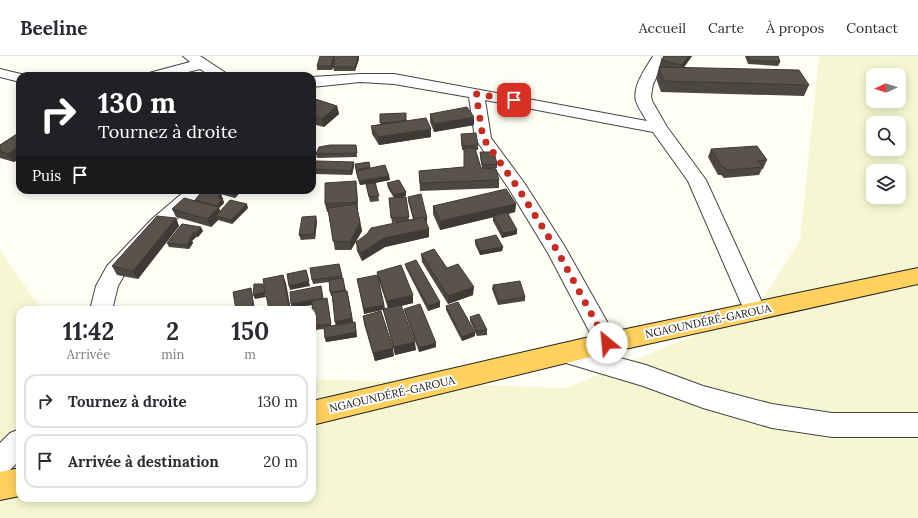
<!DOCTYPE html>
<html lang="fr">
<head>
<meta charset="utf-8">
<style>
	body { margin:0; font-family:Lora,serif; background:#f7f7f7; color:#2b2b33; height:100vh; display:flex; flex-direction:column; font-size:15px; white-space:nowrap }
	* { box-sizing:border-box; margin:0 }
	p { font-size:13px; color:#7c7c81 }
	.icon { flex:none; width:22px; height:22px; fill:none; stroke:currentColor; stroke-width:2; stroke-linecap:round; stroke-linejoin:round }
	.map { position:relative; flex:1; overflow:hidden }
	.details { position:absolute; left:16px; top:250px; width:300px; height:196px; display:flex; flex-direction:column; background:#fff; border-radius:12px; box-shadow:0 2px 10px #0003 }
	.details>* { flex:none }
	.top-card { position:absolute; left:16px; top:16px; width:300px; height:122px; border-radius:12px; box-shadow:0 2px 10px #0003; background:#202124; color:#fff; overflow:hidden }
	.needle { width:26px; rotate:267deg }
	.buttons { position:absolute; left:866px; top:12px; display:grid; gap:8px }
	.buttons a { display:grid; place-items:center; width:40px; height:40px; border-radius:8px; background:#fff; box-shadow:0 2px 10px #0003; font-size:20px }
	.pin { position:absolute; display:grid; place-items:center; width:34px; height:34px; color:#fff; margin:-17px; border-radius:8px; box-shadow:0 2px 6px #0006 }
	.me { position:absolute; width:44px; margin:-22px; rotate:332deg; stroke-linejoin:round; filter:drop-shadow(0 0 3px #0008) }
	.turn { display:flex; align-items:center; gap:14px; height:84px; padding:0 16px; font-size:18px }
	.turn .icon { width:52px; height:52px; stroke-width:2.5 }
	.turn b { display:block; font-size:28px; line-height:34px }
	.then { display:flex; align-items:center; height:38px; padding:0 16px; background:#0003; gap:8px; font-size:15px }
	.eta { display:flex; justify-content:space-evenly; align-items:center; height:68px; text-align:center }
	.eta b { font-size:24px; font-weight:700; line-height:28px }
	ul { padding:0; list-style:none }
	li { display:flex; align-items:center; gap:12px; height:54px; margin:0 8px 6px; padding:0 8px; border:2px solid #e1e1e2; border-radius:12px }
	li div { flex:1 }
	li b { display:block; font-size:15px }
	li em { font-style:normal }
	header { display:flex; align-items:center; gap:24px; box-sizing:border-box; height:56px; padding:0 20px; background:#fff; border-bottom:1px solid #e1e1e2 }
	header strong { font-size:19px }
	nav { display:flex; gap:22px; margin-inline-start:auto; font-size:14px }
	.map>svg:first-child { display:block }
	.farmland { fill:#f6f7d2; fill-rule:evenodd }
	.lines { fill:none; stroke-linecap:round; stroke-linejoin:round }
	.minor-casing { stroke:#444; stroke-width:2 }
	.trunk-casing { stroke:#222; stroke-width:2 }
	.minor { fill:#fff; fill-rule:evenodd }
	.trunk { fill:#fed05d; fill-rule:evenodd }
	.wall { fill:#4d4741; fill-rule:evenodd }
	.shaded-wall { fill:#3f3a35 }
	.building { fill:#5a534c; stroke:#3f3a35 }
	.route { stroke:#ca2b1f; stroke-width:7; stroke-dasharray:0 12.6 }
	.labels { text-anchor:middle; stroke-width:4; stroke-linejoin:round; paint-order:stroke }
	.street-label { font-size:11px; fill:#111; stroke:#fff }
</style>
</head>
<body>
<header>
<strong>Beeline</strong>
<nav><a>Accueil</a><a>Carte</a><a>À propos</a><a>Contact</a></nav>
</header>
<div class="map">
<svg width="918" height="462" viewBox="0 0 918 462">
	<rect width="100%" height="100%" fill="#fffef4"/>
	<path class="farmland" d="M819,0h99v462h-918v-268l39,56 12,4h-31v188h292v-119l254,9 189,-77 45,-71zM873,19h26v26h-26zM873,67h26v26h-26zM873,115h26v26h-26z"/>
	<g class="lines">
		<g class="minor-casing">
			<g id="minor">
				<path d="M183,0h17l26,17 2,3h-17l-11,-7 -28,7h-25l2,-3 41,-11z"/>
				<path d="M653,0h14l-14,28 -2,12 1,5 15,26 39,53 60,131 -3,6 -8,3 -8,-3 -59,-136 -35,-49 -168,-32 6,38 34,46 40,63 54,96 -4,7 -8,3 -8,-3 -51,-97 -39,-64 -34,-51 -6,-41 -75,-13 -34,-2 -48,5v-10l48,-3h34l253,47c-4,-6 -9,-14 -11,-20 -4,-15 10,-33 17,-45z"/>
				<path d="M0,13l25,6 1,1h-6v6l-20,-5z"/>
				<path d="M186,134h20l-40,39 -43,48 -5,9 -6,24h-22l6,-24 11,-20 45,-47z"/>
				<path d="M565,287l81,22 57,21 69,18 60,9h86v24h-86l-60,-9 -69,-20 -60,-22 -87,-26 -3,-7 3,-7z"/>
				<path d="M20,373v31l-10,10 -10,4v-31l10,-10z"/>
			</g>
		</g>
		<g class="trunk-casing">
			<g id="trunk">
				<path d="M918,212v16l-311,69 -295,72v-24l295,-68z"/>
				<path d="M20,412v28l-20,4v-28z"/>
			</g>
		</g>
		<use href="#minor" class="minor"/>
		<use href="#trunk" class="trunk"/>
	</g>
	<g class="wall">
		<path d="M336,0l-4,14h-15v-4z"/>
		<path d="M337,0h22v3l-4,12h-21l-1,-4z"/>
		<path d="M692,0l-8,11 125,18 -5,11 -143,-4 -5,-14 5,-18z"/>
		<path d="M745,0h33l2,6 -2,4 -30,-2z"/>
		<path d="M312,42l25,8 2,8 -15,13 -12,-3z"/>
		<path d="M380,58l26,6 25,17 -52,8 -7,-11 -1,-8 10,-2z"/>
		<path d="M430,58l44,11 -40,7 -4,-10z"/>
		<path d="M20,76v26l-6,4 -14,-4v-13z"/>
		<path d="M461,78l17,11v5h-3l6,18h1l-2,-11v-5l17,12v4l-7,1 9,11v8l-79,3 -1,-20 45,-4v-17h-2z"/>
		<path d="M356,89l1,12 -40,1 -1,-4z"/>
		<path d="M711,93l56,11 -4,9h-1l-3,6 -35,3 -3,-3h-3l-10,-18z"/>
		<path d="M354,106v4l-2,9 -38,-1 -1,-5z"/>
		<path d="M355,108l15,4 19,8 1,4 -14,3 3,18 -9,1 -4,-18 -6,1 -3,-10z"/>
		<path d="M387,127l19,9v4l-5,1h5l3,23 4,-1 -5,-18v-4l19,21v5h-1l3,6v8l-44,10 -23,14 -5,-10 -1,-9 41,-20 -5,1 -3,-25h5l-6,-10z"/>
		<path d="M357,133l1,22 4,20 -11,19h-16l-7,-38h-1l-2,-8z"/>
		<path d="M212,134h30l-7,8 -22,-6z"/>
		<path d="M221,138l3,9 -5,5 1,3 28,-3 -16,16 -14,-4 -7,7 -35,-10 -4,-8 23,-9z"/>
		<path d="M516,148l-1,8 -7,2 9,16v4l-15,4 -9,-17v-4l-53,13 -7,-16v-8z"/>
		<path d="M176,162l3,8 -41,53 -21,-4 -5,-9z"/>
		<path d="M317,165l-2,18 -14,1 -2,-5z"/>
		<path d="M182,168l21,7 -5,6h-2l-4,4 1,2 -4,6 -20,-2 -2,-4z"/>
		<path d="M475,184l28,7 -1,4 -22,4 -5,-11z"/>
		<path d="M421,198l52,41 -25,9 -26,-42z"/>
		<path d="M339,208l7,27h1l6,31h2l2,15 -31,5 -1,-4 -1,-9 -9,1 -2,-4 -1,-21 -20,3 -1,-4 31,-13 1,8 5,4 3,23 5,-1 -4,-29h-1l-1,-4 -1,-10 -16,2 -1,-4z"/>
		<path d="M405,208l35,38v5l-12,4 -22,-43z"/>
		<path d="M377,216l36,31 -12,3 15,44 -21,5 -10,-38 -2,-7 -19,4 -7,-35 21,-1zM379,225l9,27 -3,1z"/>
		<path d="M493,229l32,12v4l-27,4 -6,-16z"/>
		<path d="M446,250l29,25 -5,-10v-4l17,13v5l-10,1 -2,-4v4l-13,5 -16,-31z"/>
		<path d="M404,253l32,38 -17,5 -14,-39z"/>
		<path d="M363,260l31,40 -19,5 -11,-37z"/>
	</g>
	<g class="shaded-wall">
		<path d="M334,0h2l-4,14 -1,-4z"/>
		<path d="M358,0l1,3 -4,12v-4z"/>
		<path d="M689,0h3l-12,17 2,-8z"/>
		<path d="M337,50l2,8 -15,13 -2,-8z"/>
		<path d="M474,61v8l-40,7v-8z"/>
		<path d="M431,73v8l-52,8 -1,-8z"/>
		<path d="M313,88l1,5 -2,2v-5z"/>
		<path d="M20,90v12l-6,4 -6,-8z"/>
		<path d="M354,106v4l-2,9 -1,-4z"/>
		<path d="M370,111l1,5 -14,2 -1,-4z"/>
		<path d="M389,120l1,4 -30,5 -1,-4z"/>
		<path d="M356,125l1,8 1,22 -1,-9z"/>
		<path d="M236,134h6l-7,8 -2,-5z"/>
		<path d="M406,136v4l-12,3v-4z"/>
		<path d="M221,138l2,5h-1h1l1,4 -5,5 3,7 -6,1 2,4 -7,7 -4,-8 9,-13 2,-8z"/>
		<path d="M247,148l1,4 -16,16 -1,-4z"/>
		<path d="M516,148l-1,8 -75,18v-9z"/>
		<path d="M316,160l1,5 -2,18 -1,-5z"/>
		<path d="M176,162l3,8 -41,53 -5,-8z"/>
		<path d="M360,166l2,9 -11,19 -1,-8z"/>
		<path d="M201,171l2,4 -5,6 -2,-4z"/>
		<path d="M429,173v8l-44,10 -23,14 -1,-8 23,-15z"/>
		<path d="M517,174v4l-15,4 1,-5z"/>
		<path d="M194,176l2,5 -4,4 1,2 -4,6 -2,-4 2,-6z"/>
		<path d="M503,191l-1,4 -22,4v-4z"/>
		<path d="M306,214l4,16 -20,4 -1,-4z"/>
		<path d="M283,219l3,8 5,27h-17z"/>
		<path d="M263,228l3,13 -11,2 -2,-4z"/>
		<path d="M321,230l3,17 -32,5 -1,-4z"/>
		<path d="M474,231l-1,8 -25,9v-8z"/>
		<path d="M251,232l1,4 3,18h-1z"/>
		<path d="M348,239l5,27 -17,4 -1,-4z"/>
		<path d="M413,239v8l-25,6 -1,-8z"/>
		<path d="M440,246v5l-12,4v-5z"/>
		<path d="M384,249l1,4 -21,5v-5z"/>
		<path d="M355,266l2,15 -31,5 -1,-4z"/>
		<path d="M475,276v4l-13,5v-4z"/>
		<path d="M415,286l1,8 -21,5 -1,-8z"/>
		<path d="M436,287v4l-17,5v-4z"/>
		<path d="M393,292l1,8 -19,5 -2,-8z"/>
	</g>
	<g class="building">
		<path d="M320,0h14l-3,10h-14z"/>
		<path d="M337,0h21l-3,11h-22z"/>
		<path d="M664,0h25l-7,9 -21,-5z"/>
		<path d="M748,0h30l2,6 -30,-2z"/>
		<path d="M659,11l140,3 10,15 -145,-4z"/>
		<path d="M223,18l4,2h-8z"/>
		<path d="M312,42l25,8 -15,13 -10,-3z"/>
		<path d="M467,51l7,10 -40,7 -4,-10z"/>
		<path d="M406,57v7l-10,2 -16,1v-9z"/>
		<path d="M426,62l5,11 -53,8 -7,-11z"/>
		<path d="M20,76v14l-12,8 -8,-3v-6z"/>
		<path d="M476,77l2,12 -16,1 -1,-12z"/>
		<path d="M330,89h26l1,8 -41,1 3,-7z"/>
		<path d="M757,90l10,14 -9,1 5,6 -36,3 -2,-3h-3l-11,-18z"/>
		<path d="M464,92h11l6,20 15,1 3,11 -79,3 -1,-12 45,-4z"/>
		<path d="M480,96h14l3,12 -15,1z"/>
		<path d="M316,105l38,1 -3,9 -38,-2z"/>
		<path d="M369,106l1,5 -14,3 -1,-6z"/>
		<path d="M385,109l4,11 -30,5 -3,-10z"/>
		<path d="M399,124l7,12 -12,3 -7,-12z"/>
		<path d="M356,125l1,21 -32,2v-21z"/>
		<path d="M375,127l4,13 -10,1 -3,-13z"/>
		<path d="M506,133l10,15 -76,17 -7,-15z"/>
		<path d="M203,134l18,4 -3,4 5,1 -7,7 -21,-6z"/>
		<path d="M221,134h15l-3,3z"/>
		<path d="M421,138l6,24 -2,1 -1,-2 -10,2 -6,-22z"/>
		<path d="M406,141l3,20 -18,1 -2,-20z"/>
		<path d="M184,142l35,9 -12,12 -35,-10z"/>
		<path d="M230,144l17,4 -16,16 -15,-4z"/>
		<path d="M356,148l4,18 -10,20 -17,-1 -5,-33z"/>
		<path d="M507,156l10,18 -14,3 -10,-17z"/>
		<path d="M157,160l19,2 -43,53 -21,-5z"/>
		<path d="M316,160l-2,18 -15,1 3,-18z"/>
		<path d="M424,161l5,12 -45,9 -23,15 -5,-11 11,-8 4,-6z"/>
		<path d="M182,168l19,3 -5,6 -2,-1 -5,7h2l-4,6 -20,-2z"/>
		<path d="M496,179l7,12 -23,4 -5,-11z"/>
		<path d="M434,193l13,19 11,-4 16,23 -26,9 -27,-42z"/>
		<path d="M416,204l24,42 -12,4 -23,-42z"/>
		<path d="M339,208l3,12 -30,4 -2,-12z"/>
		<path d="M401,209l12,30 -26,6 -10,-29z"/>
		<path d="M306,214l3,11 -20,5 -2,-12z"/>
		<path d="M283,219l6,31 -15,4h-5l-6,-31z"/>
		<path d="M377,219l7,30 -20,4 -7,-30z"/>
		<path d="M343,222l2,12 -15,2 -1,-12z"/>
		<path d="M520,225l5,16 -27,4 -5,-16z"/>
		<path d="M254,228h9l2,8 -12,3z"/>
		<path d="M321,230l2,12 -32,6 -1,-12z"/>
		<path d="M251,232l3,22h-18l-3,-18z"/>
		<path d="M347,235l5,27 -17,4 -3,-29z"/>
		<path d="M327,242l4,26 -18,2 -1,-25z"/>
		<path d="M458,246l17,30 -13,5 -16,-31z"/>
		<path d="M420,248l16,39 -17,5 -15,-39z"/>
		<path d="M401,249l14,37 -21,5 -11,-38z"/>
		<path d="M381,255l12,37 -20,5 -10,-37z"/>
		<path d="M479,258l8,16 -10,1 -7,-14z"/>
		<path d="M355,266l1,10 -31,6 -1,-11z"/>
	</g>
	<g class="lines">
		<path class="route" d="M514,44l-38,-6 7,44 35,50 40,64 49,91"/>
	</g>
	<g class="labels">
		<g class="street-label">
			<text transform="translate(708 265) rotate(-12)" y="4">NGAOUNDÉRÉ-GAROUA</text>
			<text transform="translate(392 338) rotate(-13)" y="4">NGAOUNDÉRÉ-GAROUA</text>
		</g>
	</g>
</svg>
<div class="buttons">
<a><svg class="needle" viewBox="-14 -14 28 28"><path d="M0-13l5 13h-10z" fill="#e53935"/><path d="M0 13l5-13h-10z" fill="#7c7c81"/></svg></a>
<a><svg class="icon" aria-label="search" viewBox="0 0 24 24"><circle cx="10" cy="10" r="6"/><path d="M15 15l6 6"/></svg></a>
<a><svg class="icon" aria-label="layers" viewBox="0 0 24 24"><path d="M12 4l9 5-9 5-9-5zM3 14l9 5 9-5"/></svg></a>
</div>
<div class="pin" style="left:514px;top:44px;background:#d93025"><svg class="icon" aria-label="arrive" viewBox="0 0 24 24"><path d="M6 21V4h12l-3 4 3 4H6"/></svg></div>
<svg class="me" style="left:607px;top:287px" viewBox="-20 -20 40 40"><circle r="19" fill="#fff"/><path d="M0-13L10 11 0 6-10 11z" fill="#ca2b1f"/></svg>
<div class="top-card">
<div class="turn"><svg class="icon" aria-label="right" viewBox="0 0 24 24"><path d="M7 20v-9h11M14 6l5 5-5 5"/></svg><div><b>130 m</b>Tournez à droite</div></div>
<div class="then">Puis<svg class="icon" aria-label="arrive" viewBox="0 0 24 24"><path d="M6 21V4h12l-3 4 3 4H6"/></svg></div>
</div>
<section class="details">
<div class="eta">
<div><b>11:42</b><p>Arrivée</p></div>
<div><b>2</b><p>min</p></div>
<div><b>150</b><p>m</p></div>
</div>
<ul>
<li><svg class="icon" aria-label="right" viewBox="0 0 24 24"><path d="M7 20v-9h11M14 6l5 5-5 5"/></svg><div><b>Tournez à droite</b></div><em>130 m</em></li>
<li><svg class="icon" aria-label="arrive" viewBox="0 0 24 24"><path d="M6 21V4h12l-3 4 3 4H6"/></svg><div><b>Arrivée à destination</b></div><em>20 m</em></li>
</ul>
</section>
</div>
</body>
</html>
